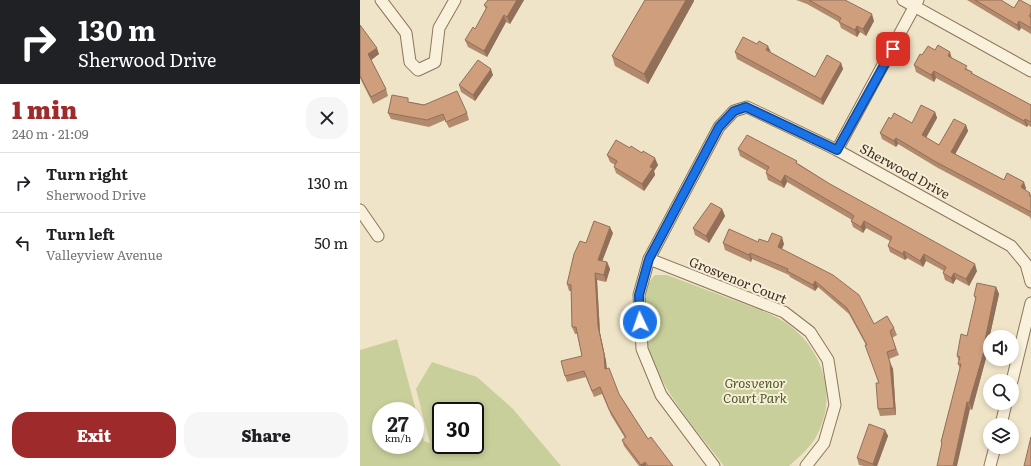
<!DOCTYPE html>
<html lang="en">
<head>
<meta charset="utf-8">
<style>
	body { margin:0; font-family:Literata,serif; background:#f6f6f6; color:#202124; height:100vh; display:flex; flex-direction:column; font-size:15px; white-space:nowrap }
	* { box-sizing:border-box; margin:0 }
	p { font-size:13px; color:#757577 }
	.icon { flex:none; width:22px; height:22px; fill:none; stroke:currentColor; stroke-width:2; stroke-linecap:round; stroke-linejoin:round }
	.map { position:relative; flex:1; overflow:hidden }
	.panel { display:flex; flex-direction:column; background:#fff; width:360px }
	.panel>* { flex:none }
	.top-card { background:#202124; color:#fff; overflow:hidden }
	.fabs { position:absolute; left:623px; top:330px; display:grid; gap:8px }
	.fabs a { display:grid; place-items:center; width:36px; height:36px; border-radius:50%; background:#fff; box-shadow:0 2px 6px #0003; font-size:20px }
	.speed { position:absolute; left:12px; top:402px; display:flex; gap:8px; font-size:20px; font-weight:700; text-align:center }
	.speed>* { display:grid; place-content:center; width:52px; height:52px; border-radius:50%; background:#fff; box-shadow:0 2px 6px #0003; line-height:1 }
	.speed small { font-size:10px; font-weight:400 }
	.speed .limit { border:2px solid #111; border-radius:6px; background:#fff; color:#111 }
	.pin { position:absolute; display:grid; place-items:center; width:34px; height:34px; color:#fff; margin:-17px; border-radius:8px; box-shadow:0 2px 6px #0006 }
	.me { position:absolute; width:44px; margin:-22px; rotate:357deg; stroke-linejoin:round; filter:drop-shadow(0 0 3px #0008) }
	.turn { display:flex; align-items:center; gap:14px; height:84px; padding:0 12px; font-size:18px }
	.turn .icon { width:52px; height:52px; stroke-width:2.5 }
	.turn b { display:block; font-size:28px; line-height:34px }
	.round { display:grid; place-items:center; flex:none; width:42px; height:42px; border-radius:16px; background:#f6f6f6 }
	.overview { display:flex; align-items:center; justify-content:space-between; height:68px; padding:0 12px }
	h1 { font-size:24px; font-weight:800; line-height:30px; color:#9e2a2b }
	.cta { display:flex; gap:8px; margin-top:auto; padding:8px 12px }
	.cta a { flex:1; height:46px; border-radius:16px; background:#9e2a2b; color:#fff; font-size:16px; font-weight:800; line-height:46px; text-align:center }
	.cta a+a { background:#f6f6f6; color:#202124 }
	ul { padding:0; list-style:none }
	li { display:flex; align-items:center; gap:12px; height:60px; padding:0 12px; border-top:1px solid #e0e0e0 }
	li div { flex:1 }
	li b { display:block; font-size:15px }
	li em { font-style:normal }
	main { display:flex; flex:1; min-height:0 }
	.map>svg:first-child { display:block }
	.green { fill:#c9cf9b; fill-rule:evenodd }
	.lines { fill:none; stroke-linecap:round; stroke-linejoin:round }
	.street-casing { stroke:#8d765c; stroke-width:13 }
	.street { stroke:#faf1dc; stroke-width:11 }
	.wall { fill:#b2896c }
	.shaded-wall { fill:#916f58 }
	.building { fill:#cf9f7d; stroke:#916f58 }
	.route-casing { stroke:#114b97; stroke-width:10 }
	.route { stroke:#1a73e8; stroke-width:7 }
	.labels { text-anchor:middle; stroke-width:4; stroke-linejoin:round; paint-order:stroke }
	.street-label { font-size:13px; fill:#3d2e20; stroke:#f7eed8 }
	.park-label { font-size:13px; font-style:italic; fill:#4d5a26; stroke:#f7eed8 }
</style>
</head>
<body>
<main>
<section class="panel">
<div class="top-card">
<div class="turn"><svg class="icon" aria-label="right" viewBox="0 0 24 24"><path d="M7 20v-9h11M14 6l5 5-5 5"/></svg><div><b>130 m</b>Sherwood Drive</div></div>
</div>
<div class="overview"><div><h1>1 min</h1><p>240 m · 21:09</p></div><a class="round"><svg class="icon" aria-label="close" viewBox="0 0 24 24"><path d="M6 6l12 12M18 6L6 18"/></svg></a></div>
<ul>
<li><svg class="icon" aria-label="right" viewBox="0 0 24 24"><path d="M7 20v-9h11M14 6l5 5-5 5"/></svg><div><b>Turn right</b><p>Sherwood Drive</p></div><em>130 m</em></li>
<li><svg class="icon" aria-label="left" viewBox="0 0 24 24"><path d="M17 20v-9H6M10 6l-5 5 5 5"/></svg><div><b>Turn left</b><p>Valleyview Avenue</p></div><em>50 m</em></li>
</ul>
<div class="cta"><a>Exit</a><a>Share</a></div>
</section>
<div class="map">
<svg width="671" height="466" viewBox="0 0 671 466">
	<rect width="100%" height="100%" fill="#f0e4c8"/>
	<g class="green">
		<path d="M295,275h12c23,9 46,17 69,26 16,6 32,11 47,20 38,24 56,73 34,114 -6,12 -18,22 -28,31h-65c-35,-47 -88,-100 -79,-164 2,-10 2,-20 10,-27z"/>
		<path d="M37,339l27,102 6,2 -14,-54 16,-27 45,15 36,32 48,57h-201v-116zM21,411h34v34h-34zM81,411h34v34h-34z"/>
	</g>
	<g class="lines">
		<g class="street-casing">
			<g id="street">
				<path d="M21,0l25,33 4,29 8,8 17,-8 4,-34 16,-28"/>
				<path d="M543,0l128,71"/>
				<path d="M477,150l81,-150"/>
				<path d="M0,210l18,26"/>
				<path d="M289,259l135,53 26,20 18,28 7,45 -11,38 -18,23"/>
				<path d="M652,381l19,-78"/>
				<path d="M641,425l5,-22"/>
				<path d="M354,466l-53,-71 -19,-46 -3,-54 10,-36 70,-132 15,-16 13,-4 90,43 174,96 15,18 5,18"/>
				<path d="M630,466l5,-19"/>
			</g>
		</g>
		<use href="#street" class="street"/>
	</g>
	<g class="wall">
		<path d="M128,0h36l-14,24 -4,-2 -19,35 -19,-10 -3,-7 10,-11 11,-20 -2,-4z"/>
		<path d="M285,0h49v1l-46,83 -33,-18 -3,-10z"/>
		<path d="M436,0h49l29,21 -8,15 -6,-4 -3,5 -16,-9 -2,-6 -32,-18 -8,-3z"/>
		<path d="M607,0h34l13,8 17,-2v28l-10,-6 -2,3z"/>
		<path d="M0,25l19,29 -8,6 15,29 2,7 -15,8 -13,-26z"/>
		<path d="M575,50l17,9 20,13 1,2 58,31v22l-3,-2 -1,2 -91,-49 -2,4 -18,-10 -2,-7 8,-10z"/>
		<path d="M375,52h35l45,25 26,-14 2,6 -20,36 -86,-46z"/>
		<path d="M133,75l-18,26 -14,-9 -2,-7z"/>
		<path d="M50,102l57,11 2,7 -20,8 -4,-8 -16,7 -38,-8 -3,-6z"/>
		<path d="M575,112l2,6 -11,20 13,7 27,-20 2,6 -13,23 49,26 22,8 -1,2 5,3 1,3v24l-1,-3 -92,-49 -40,-24 -2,3 -14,-8 -2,-6 11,-14 21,4z"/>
		<path d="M378,149l61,15 31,20 147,87 -8,15 -13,-7 -3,5 -8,-4 -2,-7 1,-2 -18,-10 -3,6 -16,-9 -2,2 -15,-8 -2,-6 2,-5 -24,-13 -3,5 -10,-6 -2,-6 1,-1 -65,-38 -3,6 -16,-8 -2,-7 1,-2 -27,-15z"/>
		<path d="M247,155l51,10 -4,6 1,4 -11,16 -28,-18 -2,-6 1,-2 -5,-3z"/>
		<path d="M362,209l3,7 -16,27 -14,-8 -2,-7z"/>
		<path d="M253,233l-11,28 5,1 3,7 -4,13 -9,-2 3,53 6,28 1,8 12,25 29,45 25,27h-34l-15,-20 -2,-6 3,-2 -14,-23 -9,-21 -8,3 -8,-20 -19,5 -2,-6 17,-20 -5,-22h-2l-3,-7 -1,-36h-2l-2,-7 19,-41z"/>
		<path d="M398,242l26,2 -2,5 92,75 20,4 3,7 -5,3 7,17 -10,4 4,10 3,46 -16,1 -2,-7 1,-26 -13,-38 -17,-31 -31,-27 -3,4 -25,-14 -1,-2 -37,-16 -1,3 -26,-12 -2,-7z"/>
		<path d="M636,287l3,7 -11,50 1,3 -17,63 -2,-1 -28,36 -1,-3 19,-73 -2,-5 1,-2 -2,-6 10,-20 9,-36 -2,-4z"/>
		<path d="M525,430l3,6 -11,30h-13l-5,-1 -2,-7z"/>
	</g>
	<g class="shaded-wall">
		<path d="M157,0h7l-14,24 -3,-7z"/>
		<path d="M326,0h8v1l-46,83 -4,-10z"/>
		<path d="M512,14l2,7 -8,15 -3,-7z"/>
		<path d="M144,15l2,7 -19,35 -3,-6z"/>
		<path d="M659,21l2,7 -2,3 -2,-6z"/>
		<path d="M497,26l3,6 -3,5 -2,-7z"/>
		<path d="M408,46l3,6 -5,-2z"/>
		<path d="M17,48l2,6 -9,7 -2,-7z"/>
		<path d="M590,52l2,7 -4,-3z"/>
		<path d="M481,63l2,6 -20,36 -2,-6z"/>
		<path d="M131,69l2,6 -18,26 -2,-6z"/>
		<path d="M574,71l2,7 -2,4 -3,-7z"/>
		<path d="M575,112l2,6 -13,23 -2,-6z"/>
		<path d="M665,119l3,6 -1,2 -3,-6z"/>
		<path d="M606,125l2,6 -15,27 -2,-6z"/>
		<path d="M536,138l2,6 -2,3 -2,-6z"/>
		<path d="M295,158l3,7 -4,6 1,4 -11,16 -2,-7z"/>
		<path d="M425,175l2,7 -3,6 -3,-6z"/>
		<path d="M664,182l2,6 -3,5 -2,-6z"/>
		<path d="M362,209l3,7 -16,27 -3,-7z"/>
		<path d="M504,221l2,7 -3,5 -2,-6z"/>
		<path d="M250,227l3,6 -13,34 -2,-7z"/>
		<path d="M422,237l2,7 -4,9 -2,-6z"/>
		<path d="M544,251l3,7 -2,2 -2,-6z"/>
		<path d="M390,253l2,6 -1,3 -2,-7z"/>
		<path d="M564,254l2,7 -3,6 -3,-6z"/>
		<path d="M247,262l3,7 -4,13 -2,-7z"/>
		<path d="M615,264l2,7 -8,15 -3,-7z"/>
		<path d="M235,273l2,7 3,53 6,28 1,15 -2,-7 -7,-43z"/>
		<path d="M594,273l2,6 -3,5 -2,-6z"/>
		<path d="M455,281l3,6 -3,4 -2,-6z"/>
		<path d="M636,287l3,7 -11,50 1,3 -17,63 -3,-7 16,-63z"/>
		<path d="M530,363l3,6 3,46 -2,-7z"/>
		<path d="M607,402l3,7 -13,57h-4z"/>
		<path d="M525,430l3,6 -11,30h-3l-1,-2z"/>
		<path d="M285,462l1,4h-5v-1z"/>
	</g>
	<g class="building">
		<path d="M128,0h29l-10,17 -3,-2 -20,36 -19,-11 8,-13 2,2 12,-22 -3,-2z"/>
		<path d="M285,0h41l-42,74 -32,-18z"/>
		<path d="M449,0h36l27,14 -9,15 -6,-3 -2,4 -16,-8 2,-4z"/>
		<path d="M615,0h26l13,8 5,-8h1l11,6v7l-2,3 2,1v11l-12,-7 -2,4z"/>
		<path d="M0,25l17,23 -9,6 18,35 -15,8 -11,-21z"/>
		<path d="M383,37l14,7 2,-3 9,5 -2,4 49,27 12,-22 14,8 -20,36 -86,-47z"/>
		<path d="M578,45l12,7 -2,4 19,10 -2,3 7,3 -1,1 60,32v17l-6,-3 -1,2 -90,-50 -3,4 -17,-10 6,-11 2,1 6,-9 7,4z"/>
		<path d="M118,60l13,9 -18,26 -14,-10z"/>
		<path d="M97,91l10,22 -21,9 -3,-8 -16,6 -39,-7 4,-18 16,3v4l16,3z"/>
		<path d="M561,105l14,7 -13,23 17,10 15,-26 12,6 -15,27 53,28 3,-7 17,9 -3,5 9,6 -1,2 2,1v16l-95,-50 -40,-24 -2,3 -14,-8 9,-16 2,2 3,-6 18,10z"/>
		<path d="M387,135l50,26 -1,2 34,21 145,80 -9,15 -12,-6 -3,5 -8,-5 3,-6 -22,-13 -4,7 -16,-10 -1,3 -15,-8 4,-9 -28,-16 -3,6 -10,-6 3,-5 -4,-3 -65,-38 -4,7 -15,-9 3,-6 -31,-18z"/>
		<path d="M256,140l14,8 1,-2 11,7 1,-2 12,7 -5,9 3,1 -11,16 -28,-17 3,-6 -10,-6z"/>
		<path d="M351,203l11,6 -16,27 -13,-8z"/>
		<path d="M234,221l16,6 -12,33 9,2 -3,13 -9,-2 3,53 6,28 1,15 4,-1 10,26 29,45 3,-2 22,29h-25l-3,-4 -4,3 -19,-25 4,-3 -17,-28 -9,-22 -8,4 -8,-20 -19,5 -4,-15 21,-5 -6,-29h-4l-1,-42 -4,-1 7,-30 6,-13 6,2z"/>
		<path d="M369,229l29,13 1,-3 9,3 4,-9 10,4 -4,10 55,28 26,20 15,29 13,-8 7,12 -4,3 6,18 -9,3 3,11 4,45 -16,1 -2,-26h3l-14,-38h2l-20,-37 -32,-27 -2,4 -26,-14 1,-2 -38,-16 -1,2 -26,-12z"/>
		<path d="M617,283l19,4 -11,53 2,1 -18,62 -2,-1 -14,64h-16l5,-23 -1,-1 20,-78h-3l2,-7 -3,-1 4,-22 6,2 9,-39 -2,-1z"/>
		<path d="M509,424l16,6 -12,34 -16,-6z"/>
		<path d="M671,437v29h-7z"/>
	</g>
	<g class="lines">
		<g class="route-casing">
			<path id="route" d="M280,322l-1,-27 10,-36 70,-132 15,-16 12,-4 91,43 56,-101"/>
		</g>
		<use href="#route" class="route"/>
	</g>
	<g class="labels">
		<g class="street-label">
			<text transform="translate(545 171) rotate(29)" y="5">Sherwood Drive</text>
			<text transform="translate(378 280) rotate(22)" y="5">Grosvenor Court</text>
		</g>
		<g class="park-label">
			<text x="395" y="388">Grosvenor<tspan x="395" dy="15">Court Park</tspan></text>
		</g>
	</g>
</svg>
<div class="fabs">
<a><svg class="icon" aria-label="sound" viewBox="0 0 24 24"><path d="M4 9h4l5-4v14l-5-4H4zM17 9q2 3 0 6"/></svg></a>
<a><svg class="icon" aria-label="search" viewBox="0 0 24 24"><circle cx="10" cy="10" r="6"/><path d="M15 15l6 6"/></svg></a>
<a><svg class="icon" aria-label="layers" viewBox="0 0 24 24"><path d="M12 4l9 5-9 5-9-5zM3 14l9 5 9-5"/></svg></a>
</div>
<div class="speed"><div>27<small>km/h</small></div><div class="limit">30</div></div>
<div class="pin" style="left:533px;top:49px;background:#d93025"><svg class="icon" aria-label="arrive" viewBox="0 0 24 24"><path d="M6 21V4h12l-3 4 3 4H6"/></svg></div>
<svg class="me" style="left:280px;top:322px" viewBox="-20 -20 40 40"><circle r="17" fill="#1a73e8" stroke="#fff" stroke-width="3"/><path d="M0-11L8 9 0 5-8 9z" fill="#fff"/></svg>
</div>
</main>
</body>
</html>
